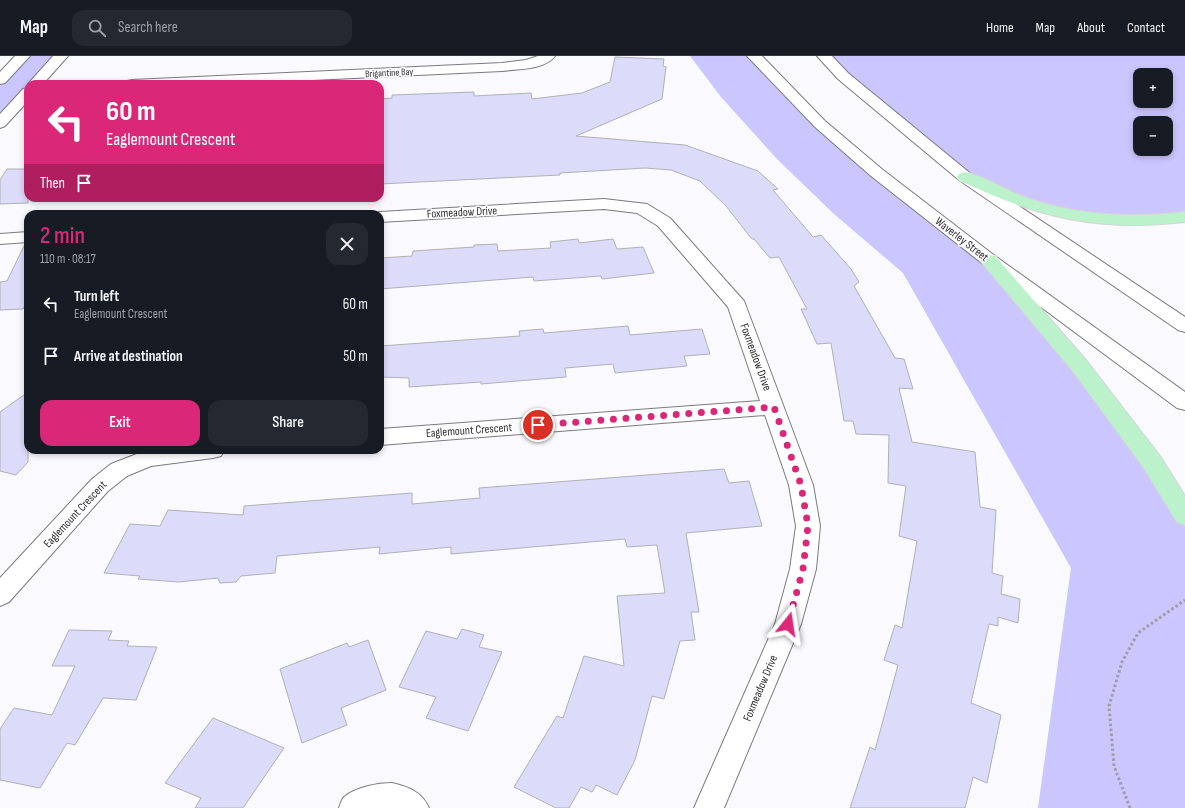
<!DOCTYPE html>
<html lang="en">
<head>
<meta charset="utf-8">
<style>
	body { margin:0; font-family:"Sofia Sans Condensed",sans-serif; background:#242831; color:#f1f3f6; height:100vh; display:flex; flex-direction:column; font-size:15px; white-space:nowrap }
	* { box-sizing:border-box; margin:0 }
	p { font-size:13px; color:#9ea1a6 }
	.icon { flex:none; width:22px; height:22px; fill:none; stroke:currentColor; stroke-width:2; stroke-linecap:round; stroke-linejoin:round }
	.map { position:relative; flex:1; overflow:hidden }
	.side { position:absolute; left:24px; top:154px; width:360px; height:244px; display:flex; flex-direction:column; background:#171b24; border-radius:12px; box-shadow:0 2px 6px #0003 }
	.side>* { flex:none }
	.guide { position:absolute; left:24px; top:24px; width:360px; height:122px; border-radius:12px; box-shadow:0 2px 6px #0003; background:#db2777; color:#fff; overflow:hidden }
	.buttons { position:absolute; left:1133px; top:12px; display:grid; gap:8px }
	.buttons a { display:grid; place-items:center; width:40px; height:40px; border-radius:8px; background:#171b24; box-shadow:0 2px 6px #0003; font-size:20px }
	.pin { position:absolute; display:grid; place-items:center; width:34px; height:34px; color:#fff; margin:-17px; border:2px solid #fff; border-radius:50%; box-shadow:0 1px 4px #0007 }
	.me { position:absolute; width:44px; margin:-22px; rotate:15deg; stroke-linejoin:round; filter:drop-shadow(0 0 3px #0008) }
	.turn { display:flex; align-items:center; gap:14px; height:84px; padding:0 16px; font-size:18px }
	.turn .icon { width:52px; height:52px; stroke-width:2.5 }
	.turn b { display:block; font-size:28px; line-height:34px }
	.then { display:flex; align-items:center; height:38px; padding:0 16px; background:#0003; gap:8px; font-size:15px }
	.round { display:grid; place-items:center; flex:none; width:42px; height:42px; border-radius:12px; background:#242831 }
	.headline { display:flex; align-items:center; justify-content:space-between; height:68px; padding:0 16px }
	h1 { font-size:24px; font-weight:600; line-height:30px; color:#db2777 }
	.primary-button { display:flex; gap:8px; margin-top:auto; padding:8px 16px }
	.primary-button a { flex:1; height:46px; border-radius:12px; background:#db2777; color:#fff; font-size:16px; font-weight:600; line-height:46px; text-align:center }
	.primary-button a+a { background:#242831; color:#f1f3f6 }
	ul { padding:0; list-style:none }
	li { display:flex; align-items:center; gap:12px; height:52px; padding:0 16px }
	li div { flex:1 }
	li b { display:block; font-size:15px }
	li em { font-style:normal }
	header { display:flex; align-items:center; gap:24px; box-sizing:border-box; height:56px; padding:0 20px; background:#171b24; border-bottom:1px solid #363941 }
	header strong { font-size:19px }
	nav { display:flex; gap:22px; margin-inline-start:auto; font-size:14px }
	.search { width:280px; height:36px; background:#242831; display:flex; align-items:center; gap:10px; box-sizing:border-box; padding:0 14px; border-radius:12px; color:#9ea1a6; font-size:15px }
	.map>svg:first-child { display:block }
	.green { fill:#cbc6fe; fill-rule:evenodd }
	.building { fill:#dddbfa; stroke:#b0b0b7 }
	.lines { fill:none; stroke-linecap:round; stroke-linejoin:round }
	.minor-casing { stroke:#7b7a82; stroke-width:2 }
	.tertiary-casing { stroke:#7b7a82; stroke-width:2 }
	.secondary-casing { stroke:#7b7a82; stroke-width:2 }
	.primary-casing { stroke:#d5d5d6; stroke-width:2 }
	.path { stroke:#9d9da1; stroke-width:3; stroke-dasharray:2.5 2.5; stroke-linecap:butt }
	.minor { fill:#fff; fill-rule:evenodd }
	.tertiary { fill:#fff; fill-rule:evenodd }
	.secondary { fill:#fff; fill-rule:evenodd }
	.primary { fill:#bbf1cb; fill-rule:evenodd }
	.route { stroke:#db2777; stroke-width:7; stroke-dasharray:0 12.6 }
	.labels { text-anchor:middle; stroke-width:3; stroke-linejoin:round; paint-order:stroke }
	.far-street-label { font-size:10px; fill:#2f2f32; stroke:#fff }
	.street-label { font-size:12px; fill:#2f2f32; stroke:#fff }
</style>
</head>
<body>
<header>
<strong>Map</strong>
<div class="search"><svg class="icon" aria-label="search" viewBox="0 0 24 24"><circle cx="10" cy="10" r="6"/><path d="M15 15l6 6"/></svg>Search here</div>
<nav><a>Home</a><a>Map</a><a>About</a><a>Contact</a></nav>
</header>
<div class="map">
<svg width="1185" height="752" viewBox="0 0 1185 752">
	<rect width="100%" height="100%" fill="#f9f9fe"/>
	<g class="green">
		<path d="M23,0h38l-33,28v8l-28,31v-43z"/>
		<path d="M690,0h64l66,68 169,136 196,256v292h-147l33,-240 -168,-295 -69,-59 -57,-55 -56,-62z"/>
		<path d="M824,0h361v161l-108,-1 -112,-39zM1140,19h26v26h-26zM1140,67h26v26h-26z"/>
	</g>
	<g class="building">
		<path d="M615,1l49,2 -1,7 3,1 -4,32 -86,37 109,9 73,26 20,18 -5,1 40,47 8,-2 30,34 8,13 -5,4 41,72 9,1 9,30 -14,-1 13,54 63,10 5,55 16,3 -4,63 11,3 -2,18 19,5 -2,24 -20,-6v9l-9,-2 -18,79 30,12 -14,68 -14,-6 -8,31h-115l20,-61 5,3 23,-85 -14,-5 11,-35 7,3 15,-87 -18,-5 7,-50 -18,-3 1,-48 -33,-1 -3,-13h-9l-13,-78 -14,1 -16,-35h6l-28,-52 -9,1 -16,-19h-2l-26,-33 -26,-25 -29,-11 -26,-2 -85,5v2l-180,9v-85l12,-1v-3l82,-3v4l57,-3 1,6 50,-6 28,-11z"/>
		<path d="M7,113h21v34l-28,1v-24z"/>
		<path d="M578,183l1,4 34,-4 4,10 26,-2 11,26 -52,6 -1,-3 -67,5 -1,-4 -153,12v-31l32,-2 1,-5 61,-4v-2l23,-1 1,7 53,-3 -1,-6z"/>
		<path d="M25,188h3v55l-5,10 -23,1v-28l7,-1z"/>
		<path d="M628,270l2,9 72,-6 8,25 -26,2 3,10 -72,7 -2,-9 -48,4 1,9 -85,7v-2l-72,5v-9l-29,-1v-31l140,-10 -1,-5 24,-2 1,4z"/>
		<path d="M28,336v70l-12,13 -16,-4v-59z"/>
		<path d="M724,413l5,14 20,-2 13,45 -76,7 13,79h-8l4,28 -15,1 -16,58 -12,-3 -17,64 -18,35 -21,-10 -4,7 -11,-5 -12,21h-13l-42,-21 43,-71 6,2 21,-62 40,10 -7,-70 48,-3 -8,-48 -30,2 -2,-8 -174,15v-7l-72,7 1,-7 -103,9 -2,17 -34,3 -5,6 -16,1 -2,-5 -39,4 -41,-3 2,-3 -36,-3 26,-49 30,2 8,-16 75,5 1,-9 168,-13v11l68,-6 -1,-10z"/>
		<path d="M462,573l22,6 -5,12 23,5 -34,79 -42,-13 10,-21 -37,-10 27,-56 31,8z"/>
		<path d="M69,574l43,1 -4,9 21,1 -2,5 30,1 -21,53 -33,-2 -28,47 -8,-2 -27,45 -40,-8v-51l14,-21 38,7 23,-49h-23z"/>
		<path d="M368,584l18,50 -45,18 6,17 -45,18 -22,-74 67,-26 2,4z"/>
		<path d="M213,662l71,30 -41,60h-48l6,-10 -36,-15z"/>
	</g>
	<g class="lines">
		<g class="minor-casing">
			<g id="minor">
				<path d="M15,0h15l-25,27 -5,1v-12z"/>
				<path d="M538,0h17c-10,14 -38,13 -53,15l-277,13h-100l2,-3 5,-1 370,-17 24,-3z"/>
				<path d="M604,143l43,5 23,14 74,83 69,184 7,41 -4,43 -15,55 -77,184h-30l81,-184 15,-55 6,-43 -7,-41 -24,-70 -385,30v-16l380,-28 -32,-94 -70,-81 -21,-13 -33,-4 -224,13v-8h-7l7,-2z"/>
				<path d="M28,176v10l-28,2v-10z"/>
				<path d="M147,394h77l-3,6 -8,2 -62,8 -24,10 -19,15 -99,111 -9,4v-28l92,-99 19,-15z"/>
				<path d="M392,727c17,4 30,9 37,25h-90c1,-3 3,-9 5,-11 12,-10 34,-14 48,-14z"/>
			</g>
		</g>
		<g class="tertiary-casing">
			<g id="tertiary">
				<path d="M53,0h15l-25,28h-15z"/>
				<path d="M28,32v13l-23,25 -5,2v-14l23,-25z"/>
			</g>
		</g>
		<g class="secondary-casing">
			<g id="secondary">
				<path d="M747,0h15l63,65 58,49 112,86 190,136v18l-8,-2 -194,-144 -112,-88 -56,-49z"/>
				<path d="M817,0h15l16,17 123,101 214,143v15l-7,-2 -219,-150 -121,-101z"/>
			</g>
		</g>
		<g class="primary-casing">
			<g id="primary">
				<path d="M965,116c22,5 41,19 62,26 51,18 105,20 158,14v10c-87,10 -148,-4 -226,-42l-2,-3 2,-3z"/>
				<path d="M989,199l6,1 91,104 74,96 25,40v29l-8,-3 -33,-54 -72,-98 -89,-106 -3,-4 3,-4z"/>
			</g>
		</g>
		<path class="path" d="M1130,752l-16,-42 -5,-60 13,-44 16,-29 47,-33"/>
		<use href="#minor" class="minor"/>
		<use href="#tertiary" class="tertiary"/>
		<use href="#secondary" class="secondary"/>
		<use href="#primary" class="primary"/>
	</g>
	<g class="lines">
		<path class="route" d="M538,369l236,-18 27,78 7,41 -5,43 -15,55"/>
	</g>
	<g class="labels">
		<g class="far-street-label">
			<text transform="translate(389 16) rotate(-3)" y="4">Brigantine Bay</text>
		</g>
		<g class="street-label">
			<text transform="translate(462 156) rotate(-3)" y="4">Foxmeadow Drive</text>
			<text transform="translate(962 183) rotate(38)" y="4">Waverley Street</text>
			<text transform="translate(756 301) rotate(70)" y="4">Foxmeadow Drive</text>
			<text transform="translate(469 374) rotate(-4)" y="4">Eaglemount Crescent</text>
			<text transform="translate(75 458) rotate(-47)" y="4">Eaglemount Crescent</text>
			<text transform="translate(760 632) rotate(-67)" y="4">Foxmeadow Drive</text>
		</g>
	</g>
</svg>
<div class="buttons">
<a>+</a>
<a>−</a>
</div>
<div class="pin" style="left:538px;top:369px;background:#d93025"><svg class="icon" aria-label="arrive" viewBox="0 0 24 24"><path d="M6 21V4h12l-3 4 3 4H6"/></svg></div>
<svg class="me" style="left:788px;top:568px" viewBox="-20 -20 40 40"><path d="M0-17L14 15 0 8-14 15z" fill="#db2777" stroke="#fff" stroke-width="4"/></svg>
<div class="guide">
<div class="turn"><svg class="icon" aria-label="left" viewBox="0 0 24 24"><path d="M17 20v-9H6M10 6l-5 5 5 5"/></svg><div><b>60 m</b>Eaglemount Crescent</div></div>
<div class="then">Then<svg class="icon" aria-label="arrive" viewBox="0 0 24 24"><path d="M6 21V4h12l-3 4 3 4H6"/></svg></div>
</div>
<section class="side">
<div class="headline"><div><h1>2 min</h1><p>110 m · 08:17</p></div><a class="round"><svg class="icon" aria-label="close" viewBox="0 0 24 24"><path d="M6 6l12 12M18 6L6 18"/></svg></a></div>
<ul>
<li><svg class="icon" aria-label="left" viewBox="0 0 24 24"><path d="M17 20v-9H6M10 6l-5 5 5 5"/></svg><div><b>Turn left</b><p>Eaglemount Crescent</p></div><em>60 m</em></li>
<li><svg class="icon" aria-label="arrive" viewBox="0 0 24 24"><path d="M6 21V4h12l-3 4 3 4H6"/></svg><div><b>Arrive at destination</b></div><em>50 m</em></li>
</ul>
<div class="primary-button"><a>Exit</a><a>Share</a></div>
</section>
</div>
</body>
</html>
